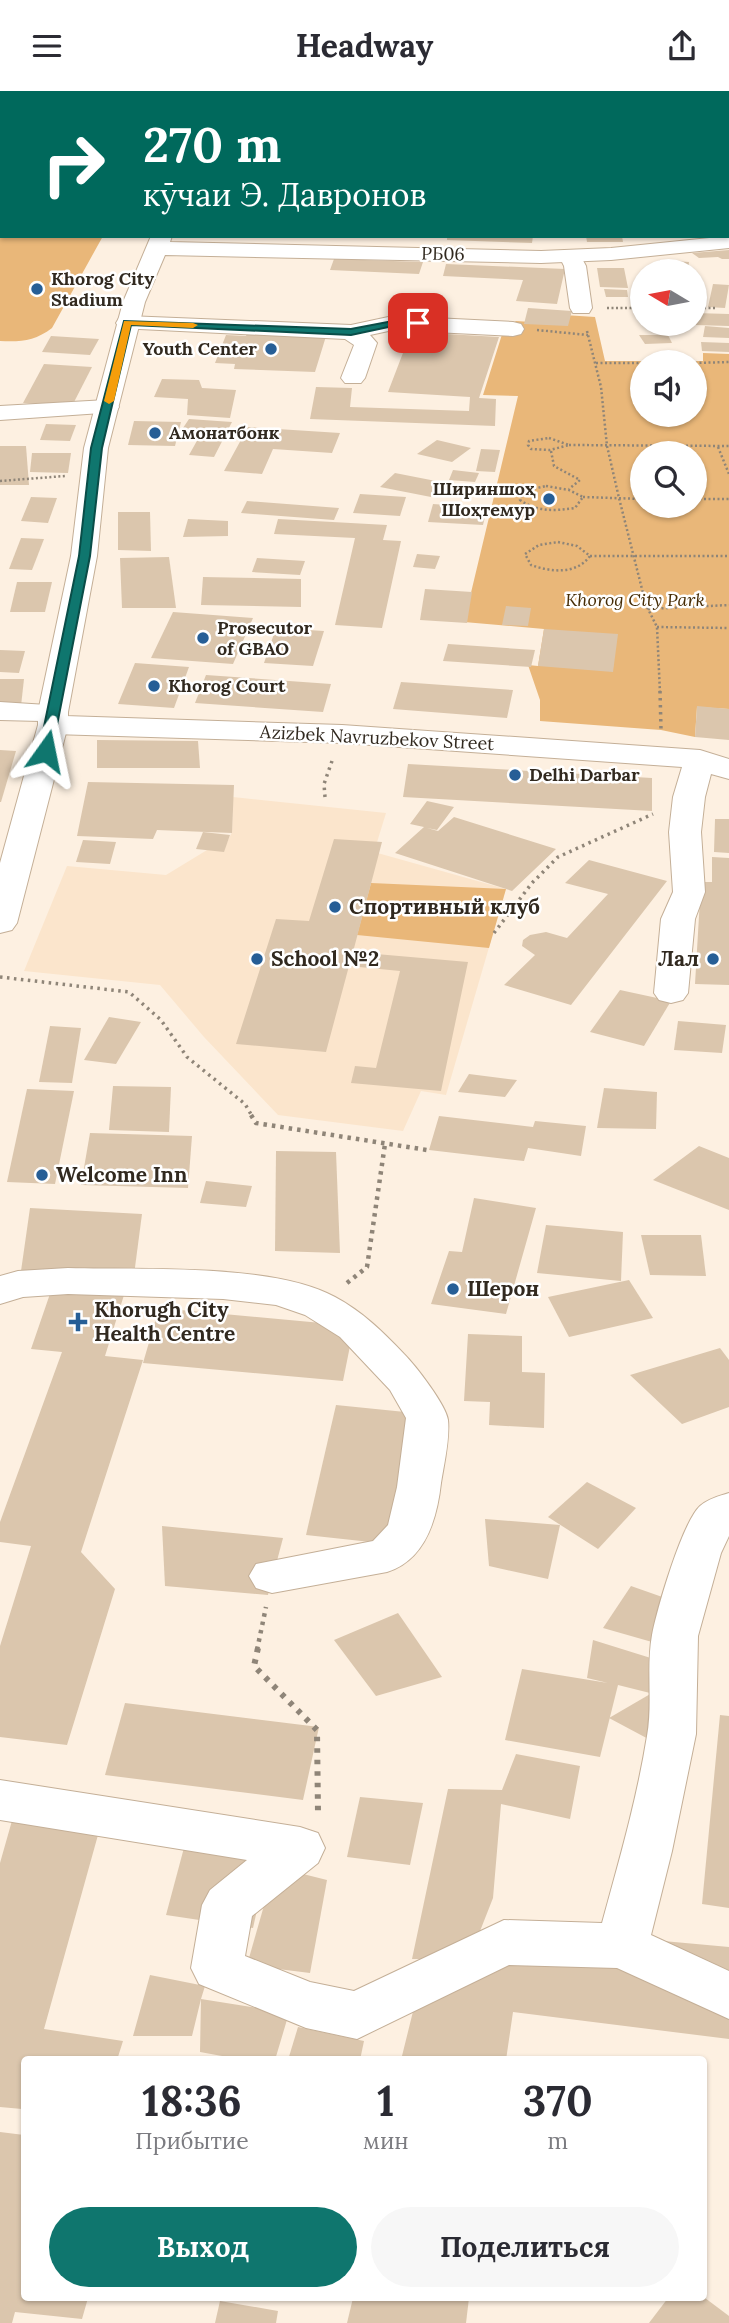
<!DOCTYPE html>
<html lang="ru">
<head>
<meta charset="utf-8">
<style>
	body { margin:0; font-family:Lora,serif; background:#f7f7f7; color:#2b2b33; height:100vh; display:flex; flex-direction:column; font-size:26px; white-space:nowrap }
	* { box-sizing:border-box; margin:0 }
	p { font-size:23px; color:#7c7c81 }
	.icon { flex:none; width:38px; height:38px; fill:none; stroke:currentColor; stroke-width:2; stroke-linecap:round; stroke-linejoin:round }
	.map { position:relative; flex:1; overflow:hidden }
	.sheet { position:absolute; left:21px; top:1965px; width:686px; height:245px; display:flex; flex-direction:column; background:#fff; border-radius:7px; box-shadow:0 2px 5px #0004 }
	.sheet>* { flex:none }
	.hud { position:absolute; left:0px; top:0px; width:730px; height:147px; box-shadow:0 2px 5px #0004; background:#00695c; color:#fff; overflow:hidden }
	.needle { width:46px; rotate:280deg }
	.buttons { position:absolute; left:630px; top:168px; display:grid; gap:14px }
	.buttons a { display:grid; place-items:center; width:77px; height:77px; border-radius:50%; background:#fff; box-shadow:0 2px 5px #0004; font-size:35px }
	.pin { position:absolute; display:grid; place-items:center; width:60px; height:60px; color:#fff; margin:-30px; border-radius:14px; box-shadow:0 4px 10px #0006 }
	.me { position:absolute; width:77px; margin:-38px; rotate:12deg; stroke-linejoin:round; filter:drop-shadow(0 0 5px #0008) }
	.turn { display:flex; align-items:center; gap:24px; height:147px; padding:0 28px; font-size:32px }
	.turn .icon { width:91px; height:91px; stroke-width:2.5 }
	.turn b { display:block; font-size:49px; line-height:60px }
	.eta { display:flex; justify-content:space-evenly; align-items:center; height:119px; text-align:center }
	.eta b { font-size:42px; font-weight:700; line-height:49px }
	.button { display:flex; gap:14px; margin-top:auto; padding:14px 28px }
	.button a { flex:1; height:80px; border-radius:42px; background:#0f766e; color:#fff; font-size:28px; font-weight:700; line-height:80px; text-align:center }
	.button a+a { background:#f7f7f7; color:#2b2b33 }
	header { display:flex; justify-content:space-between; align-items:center; height:91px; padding:0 28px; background:#fff; font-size:32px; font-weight:700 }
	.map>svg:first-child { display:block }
	.built { fill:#fbe5cc }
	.green { fill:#e9b779; fill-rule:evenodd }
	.building { fill:#dbc6ad }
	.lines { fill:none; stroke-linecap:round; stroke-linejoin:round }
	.minor-casing { stroke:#c4af97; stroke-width:2 }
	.major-casing { stroke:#c4af97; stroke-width:2 }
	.path-far3 { stroke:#8f8578; stroke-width:2.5; stroke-dasharray:2 2.5; stroke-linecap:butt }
	.path-far2 { stroke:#8f8578; stroke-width:3.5; stroke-dasharray:2.5 4.5; stroke-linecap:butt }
	.path-far1 { stroke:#8f8578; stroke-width:4.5; stroke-dasharray:3.5 5; stroke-linecap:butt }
	.path { stroke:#8f8578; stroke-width:6; stroke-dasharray:4.5 7; stroke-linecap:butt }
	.minor { fill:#fff; fill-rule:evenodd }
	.major { fill:#fff; fill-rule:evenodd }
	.route { fill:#0f766e; stroke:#0a4d48; stroke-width:2 }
	.slow { fill:#f59e0b }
	.poi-dot { fill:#265e96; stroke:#fff; stroke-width:2.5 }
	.labels { text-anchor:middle; stroke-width:5; stroke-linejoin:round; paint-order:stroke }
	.far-street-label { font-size:18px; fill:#31291f; stroke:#fff }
	.far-poi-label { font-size:18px; font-weight:bold; fill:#31291f; stroke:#fff; text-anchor:start }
	.far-park-label { font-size:18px; font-style:italic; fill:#462c05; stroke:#fff }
	.poi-label { font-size:21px; font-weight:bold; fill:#31291f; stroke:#fff; text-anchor:start }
</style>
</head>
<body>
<header><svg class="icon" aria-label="menu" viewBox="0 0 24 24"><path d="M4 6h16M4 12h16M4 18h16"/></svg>Headway<svg class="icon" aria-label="share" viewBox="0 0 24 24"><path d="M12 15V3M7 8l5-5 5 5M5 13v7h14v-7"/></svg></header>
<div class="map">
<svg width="729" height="2232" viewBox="0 0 729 2232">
	<rect width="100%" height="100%" fill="#fdf0e1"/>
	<path class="built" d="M233,706l153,16 -12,39 132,37 -60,206 -25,-4 -18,40 -125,-16 -74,-78 -44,-52 -136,-14 43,-105 99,9 46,-28 11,4 9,-19z"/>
	<g class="green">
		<path d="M0,91l2,54h101l-51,92c-17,13 -31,14 -52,13z"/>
		<path d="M564,224l31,2 10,44h98v-8l26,1v355l-32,-2 -2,30 -34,-7 -121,-9v-21l-12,-35 10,1 6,-37 -80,-7 54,-226 -35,-1 21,-67 12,-7 45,3zM642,271h53v53h-53zM642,362h53v53h-53z"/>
		<path d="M371,792l135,6 -17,59 -132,-13z"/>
	</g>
	<g class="building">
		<path d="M447,145h86l-1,7 -85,-3z"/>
		<path d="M586,145h36l1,6h-36z"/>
		<path d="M729,159v9h-7l-4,-2 -19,1 -7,-5z"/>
		<path d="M334,168l89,3 -4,12 -89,-4z"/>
		<path d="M659,169l30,2 -1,9h-32z"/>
		<path d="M446,173l119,5 -8,35 -41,-3 7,-21 -80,-4z"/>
		<path d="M597,177h27l4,20 -28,-1z"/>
		<path d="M713,193l16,1 -4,23 -17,-1z"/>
		<path d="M604,198l23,1 1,7h-22z"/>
		<path d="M528,217l44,3 -4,15 -44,-2z"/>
		<path d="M695,222l34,1v12l-34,-1z"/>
		<path d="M705,235l24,2v10l-26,-1z"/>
		<path d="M248,239l79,3 -12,39 -81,-3 1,-5 -20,-1 11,-28 20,1z"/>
		<path d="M411,241l88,5 -20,61 17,1 -1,27 -185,-7 6,-32 36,1 -2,19 119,4 1,-14 -82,-5z"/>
		<path d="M639,244h29l4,8 -27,1z"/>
		<path d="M51,245l48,3 -9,16 -48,-3z"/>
		<path d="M701,251l28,1v9l-27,-1z"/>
		<path d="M44,273l48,3 -20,39 -49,-3z"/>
		<path d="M162,288l37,1 3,8 34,2 -6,28 -43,-3 1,-16 -34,-2z"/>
		<path d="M189,328l43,3 -18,35 -25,-2 14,-25 -20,-2z"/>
		<path d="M134,330l47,1 -6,24 -47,-1z"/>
		<path d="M46,333l30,1 -6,16 -30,-1z"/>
		<path d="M248,336l92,6 -8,20 -59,-4 -11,25 -38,-3z"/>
		<path d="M437,349l34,8 -19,14 -35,-8z"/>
		<path d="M0,355h26l3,39h-29z"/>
		<path d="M481,358l19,1 -5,22 -19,-1z"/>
		<path d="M32,362h39l-3,20 -38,-1z"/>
		<path d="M453,379l26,3 -4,9 -26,-2z"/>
		<path d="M395,382l51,10 -15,14 -51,-10z"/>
		<path d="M360,403l46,3 -6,19 -47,-3z"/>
		<path d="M31,406l26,1 -9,25 -27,-2z"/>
		<path d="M247,410l92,7 -5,12 -93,-7z"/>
		<path d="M433,413l54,4 -4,17 -55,-3z"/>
		<path d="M118,421h32l1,39 -33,-1z"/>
		<path d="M188,428l40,2v15l-45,1z"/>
		<path d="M278,428l109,6 -4,15 18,1 -19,87 -47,-3 20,-87 -81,-4z"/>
		<path d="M21,447l23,1 -12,31 -23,-1z"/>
		<path d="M417,463l23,2 -5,13 -22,-2z"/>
		<path d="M169,466l7,51h-54l-2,-50z"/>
		<path d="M257,467l48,3 -5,14 -48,-3z"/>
		<path d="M203,486l98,2v28l-100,-2z"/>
		<path d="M17,491h35l-7,30h-35z"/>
		<path d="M425,498l47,3 -5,31 -47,-3z"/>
		<path d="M506,515l25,2 -3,18 -26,-1z"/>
		<path d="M173,521l80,6 -20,46 -82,-6z"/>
		<path d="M276,537l48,3 -11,35 -49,-3z"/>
		<path d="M544,538l74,5 -5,38 -75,-6z"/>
		<path d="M448,553l87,6 -4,17 -88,-6z"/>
		<path d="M0,559l25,1 -6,22 -19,-1z"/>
		<path d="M135,572l54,4 -15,41 -56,-4z"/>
		<path d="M206,584l125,9 -8,28 -128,-9z"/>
		<path d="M0,588h24l-3,27h-21z"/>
		<path d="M401,591l112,8 -6,28 -114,-9z"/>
		<path d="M697,615l32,3v31l-34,-3z"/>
		<path d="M97,649l101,1 2,27h-103z"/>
		<path d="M0,659l16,1 -15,51h-1z"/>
		<path d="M408,673l244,14v33l-249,-14z"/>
		<path d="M88,691l146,3 -2,48 -75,-3 -4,9 -76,-3z"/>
		<path d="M427,710l27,6 -17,23 -10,-2 11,3 16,-14 102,32 -44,42 -117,-38 29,-26 -14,-3z"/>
		<path d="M715,728h14v34l-15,-1z"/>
		<path d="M203,741l27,3 -6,17 -28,-3z"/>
		<path d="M334,748l48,3 -29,110 115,10 -27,129 -90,-8 4,-17 21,2 24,-97 -51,-5 -23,86 -90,-8 40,-125 33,2z"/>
		<path d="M83,749l33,2 -6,22 -34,-2z"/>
		<path d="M712,766l17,1v127l-34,-1 6,-102h11z"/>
		<path d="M589,769l78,21 -96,124 -67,-20 31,-30 -13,-9 1,-6 7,-5 16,-3 21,6 41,-44 -43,-11z"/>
		<path d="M620,899l51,11 -27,45 -54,-14z"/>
		<path d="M109,926l32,5 -25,42 -32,-4z"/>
		<path d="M678,930l48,4 -4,28 -48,-3z"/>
		<path d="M50,935l31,2 -9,55 -33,-1z"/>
		<path d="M469,983l48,6 -12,17 -47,-5z"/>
		<path d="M113,995l58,1 -2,45 -60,-2z"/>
		<path d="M604,997l53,4 -1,37 -59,-1z"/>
		<path d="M27,998l47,2 -19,93 -48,-2z"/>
		<path d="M439,1025l94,11 2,-6 51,5 -5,30 -53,-8 -4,13 -95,-11z"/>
		<path d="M90,1042l102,3 -4,52 -107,-3z"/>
		<path d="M699,1055l30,12v52l-76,-30z"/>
		<path d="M276,1060l60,1 4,101 -65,-2z"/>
		<path d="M206,1090l46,5 -6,21 -46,-4z"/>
		<path d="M474,1107l62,10 -30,106 -75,-10 18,-53 13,1z"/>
		<path d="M30,1117l112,6 -8,61 -113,-4z"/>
		<path d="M546,1134l77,7 -2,49 -84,-8z"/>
		<path d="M641,1144h60l5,41 -56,-1z"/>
		<path d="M629,1189l24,38 -84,19 -21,-40z"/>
		<path d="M52,1197l72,7 -19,61 38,4 -62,192 34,37 -48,156 -67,-8v-91l31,-100 -31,-4v-20l62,-170 -31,-3z"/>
		<path d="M159,1217l195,18 -11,55 -200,-18z"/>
		<path d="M468,1243l54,2v36l23,1 -1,55 -55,-3 1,-23 -26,-1z"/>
		<path d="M720,1257l9,12v47l-47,17 -52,-49z"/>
		<path d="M336,1314l79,8 -26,131 -83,-9z"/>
		<path d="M587,1391l49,26 -38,41 -50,-32z"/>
		<path d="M485,1428l75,6 -12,54 -59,-13z"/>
		<path d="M162,1435l121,12 -15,57 -103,-9z"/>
		<path d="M631,1495l74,26 -18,40 -84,-24z"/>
		<path d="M398,1522l44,64 -66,19 -42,-56z"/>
		<path d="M593,1549l77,24 4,35 -56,-14 -18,72 -95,-17 17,-71 86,14 -21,-5z"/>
		<path d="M652,1602l17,57 -60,-32z"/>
		<path d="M125,1612l194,24 -16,73 -198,-25z"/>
		<path d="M720,1624l9,1v192l-27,-4z"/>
		<path d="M516,1663l64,12 -10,53 -69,-15 -8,94 -22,56 50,-26 208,19v92l-216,-27 -7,48h-105l25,-101h-14l36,-170 54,1z"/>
		<path d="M360,1706l63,6 -13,62 -63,-8z"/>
		<path d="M17,1712l86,14 -59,212 79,12 -6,19h-93l-2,49 -22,-2v-244z"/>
		<path d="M185,1753l84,12 -16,72 -87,-13z"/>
		<path d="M275,1776l52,13 -17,93 -63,-8z"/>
		<path d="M150,1884l55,11 -4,13 88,14 -14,47h-31l-44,-8 1,-53 -9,37h-59z"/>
		<path d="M298,1936l66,14 -4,19h-72z"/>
		<path d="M0,2041l24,3v163h64l-6,21 -67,-7 -3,11h-12z"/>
		<path d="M353,2207h116l-3,25h-119z"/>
		<path d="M668,2207h37l24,18v7h-80z"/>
		<path d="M220,2210l58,10 -2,12h-61z"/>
	</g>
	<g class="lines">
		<g class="minor-casing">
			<g id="minor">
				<rect x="0" y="43" width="2" height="12"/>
				<path d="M570,159l8,1 8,15 6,42 -3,5h-16l-3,-5 -6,-42 -5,-10 3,-5z"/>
				<path d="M127,225l224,9 42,-9 120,6 8,2 3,5 -3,5 -8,2 -120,-6 -23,5 7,8 -12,35 -4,5h-16l-4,-5 13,-33 -9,-6 -226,-11 -3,-5 3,-5z"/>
				<path d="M107,309l9,2 3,5 -3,5 -116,8v-14z"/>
				<path d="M0,611l63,4 5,6 -3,4 277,9 358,25 29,9v20l-18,-5 -6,23 -4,35 4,60 -10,27 -7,74 -5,7 -12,3 -12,-3 -5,-7 7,-74 12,-27 -4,-60 4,-35 9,-30 -340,-24 -289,-9 -11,-3 -4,-6 3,-4 -41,-1z"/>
				<path d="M68,1177c72,2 205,-5 267,29 28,15 48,35 69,57 12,12 42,51 44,66 2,19 -4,44 -7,63 -4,37 -16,77 -54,89l-115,21 -16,-5 -7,-12 7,-12 117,-23 15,-16 9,-38 9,-69 -16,-28 -50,-53 -35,-22 -29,-10 -53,-6 -155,-5 -45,3 -23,7v-28l18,-5z"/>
				<path d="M729,1402v43l-8,17 -23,83 -2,98 -24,117 -21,84 78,36v48l-112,-51 -108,-3 -152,74 -51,-11 -107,-44 -8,-16 11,-63 8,-15 37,-30 -247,-40v-40l300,47 18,6 7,15 -7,15 -66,53 -7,40 65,26 44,9 150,-71 98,3c17,-62 35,-124 45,-187 6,-33 -1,-68 5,-101 5,-26 30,-112 48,-129 8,-7 19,-10 29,-13z"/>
			</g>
		</g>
		<g class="major-casing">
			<g id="major">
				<rect x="222" y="0" width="18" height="2"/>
				<path d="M151,145h21l-2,6 371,9 70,-3 118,-12v12l-118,12 -70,3 -376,-8 -20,47 -37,146 -11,108 -29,156v13l-51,198 -5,7 -12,3v-70l38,-138v-13l33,-156 13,-108 39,-146z"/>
			</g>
		</g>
		<g class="path-far3">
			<path d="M607,217h35"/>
			<path d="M695,217h22"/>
			<path d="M537,239l51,5"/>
			<path d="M587,240l14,56 6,59 12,52 27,107 11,22 3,66"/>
			<path d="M596,272h46"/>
			<path d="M695,272l34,-1"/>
			<path d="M549,347l20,7 -19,5 -19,-1 -3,-4 1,-4z"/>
			<path d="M569,354l160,1"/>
			<path d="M718,356l11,27"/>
			<path d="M551,360l3,15 26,14 -11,9"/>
			<path d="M0,390l65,-5"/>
			<path d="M546,395l23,4 14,7 -8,11c-20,3 -38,4 -55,-8l3,-9z"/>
			<path d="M583,406l59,2"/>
			<path d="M695,408h34"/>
			<path d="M558,451l19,4 13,10c-14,19 -39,16 -59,9l-6,-11 14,-9z"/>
			<path d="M590,465h139"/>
			<path d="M648,518l81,-4"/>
			<path d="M657,536l72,1"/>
		</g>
		<g class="path-far2">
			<path d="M660,600l1,38"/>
			<path d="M325,706l-1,-13 8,-23"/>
			<path d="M494,842l38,-50 26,-26 95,-43"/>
			<path d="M0,886l129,15 32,28 26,37 58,47 7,12"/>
		</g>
		<g class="path-far1">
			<path d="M251,1024l5,8 171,27"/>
			<path d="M347,1192l20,-16 18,-123"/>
			<path d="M257,1559l9,-43"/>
		</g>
		<path class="path" d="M258,1557l-4,18 63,64 1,83"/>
		<use href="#minor" class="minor"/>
		<use href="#major" class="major"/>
	</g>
	<path class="route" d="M418,229l4,3 -1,2 -28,1 -42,9 -220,-10 -29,123 -12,108 -38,195 -6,4 -5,-1 -2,-3 40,-195 12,-108 33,-127 227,8 42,-8z"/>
	<path class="slow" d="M124,230l69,2 5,2 -5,3 -62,-3 -17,76 -5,3 -5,-3z"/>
	<g class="poi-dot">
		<circle cx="37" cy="198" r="7"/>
		<circle cx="271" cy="258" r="7"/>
		<circle cx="155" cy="342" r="7"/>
		<circle cx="549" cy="408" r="7"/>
		<circle cx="203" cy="547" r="7"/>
		<circle cx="154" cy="595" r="7"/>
		<circle cx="515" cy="684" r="7"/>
		<circle cx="335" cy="816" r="7"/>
		<circle cx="257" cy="868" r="7"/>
		<circle cx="713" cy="868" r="7"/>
		<circle cx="42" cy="1084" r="7"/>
		<circle cx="453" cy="1198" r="7"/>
		<path d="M74.5 1220.5h7v7h7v7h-7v7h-7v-7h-7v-7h7z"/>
	</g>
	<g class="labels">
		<g class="far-street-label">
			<text transform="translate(443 163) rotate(1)" y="6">РБ06</text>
			<text transform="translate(377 647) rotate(3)" y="6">Azizbek Navruzbekov Street</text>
		</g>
		<g class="far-poi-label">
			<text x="51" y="194">Khorog City<tspan x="51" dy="21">Stadium</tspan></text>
			<text x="257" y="264" text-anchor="end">Youth Center</text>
			<text x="169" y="348">Амонатбонк</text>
			<text x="535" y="404" text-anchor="end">Шириншоҳ<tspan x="535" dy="21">Шоҳтемур</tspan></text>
			<text x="217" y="543">Prosecutor<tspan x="217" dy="21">of GBAO</tspan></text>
			<text x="168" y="601">Khorog Court</text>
			<text x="529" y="690">Delhi Darbar</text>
		</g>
		<g class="far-park-label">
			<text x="635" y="515">Khorog City Park</text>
		</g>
		<g class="poi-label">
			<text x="349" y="823">Спортивный клуб</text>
			<text x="271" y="875">School №2</text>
			<text x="699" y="875" text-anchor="end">Лал</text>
			<text x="56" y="1091">Welcome Inn</text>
			<text x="467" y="1205">Шерон</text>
			<text x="94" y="1226">Khorugh City<tspan x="94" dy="24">Health Centre</tspan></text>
		</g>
	</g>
</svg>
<div class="buttons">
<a><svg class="needle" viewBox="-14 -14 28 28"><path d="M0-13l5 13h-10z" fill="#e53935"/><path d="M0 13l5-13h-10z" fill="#7c7c81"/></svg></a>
<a><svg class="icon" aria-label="sound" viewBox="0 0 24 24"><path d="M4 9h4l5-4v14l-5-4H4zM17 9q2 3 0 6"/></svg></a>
<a><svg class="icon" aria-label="search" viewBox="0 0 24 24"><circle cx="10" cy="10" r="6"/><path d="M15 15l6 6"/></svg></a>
</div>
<div class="pin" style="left:418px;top:232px;background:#d93025"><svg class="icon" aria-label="arrive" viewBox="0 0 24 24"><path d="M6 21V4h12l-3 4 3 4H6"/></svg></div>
<svg class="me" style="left:46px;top:660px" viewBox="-20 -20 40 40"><path d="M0-17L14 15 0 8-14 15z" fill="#0f766e" stroke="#fff" stroke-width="4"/></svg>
<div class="hud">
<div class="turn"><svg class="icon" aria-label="right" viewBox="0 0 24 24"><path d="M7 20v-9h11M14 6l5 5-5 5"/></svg><div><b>270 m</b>кӯчаи Э. Давронов</div></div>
</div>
<section class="sheet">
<div class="eta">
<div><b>18:36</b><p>Прибытие</p></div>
<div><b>1</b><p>мин</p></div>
<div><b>370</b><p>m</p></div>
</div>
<div class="button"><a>Выход</a><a>Поделиться</a></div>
</section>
</div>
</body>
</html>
